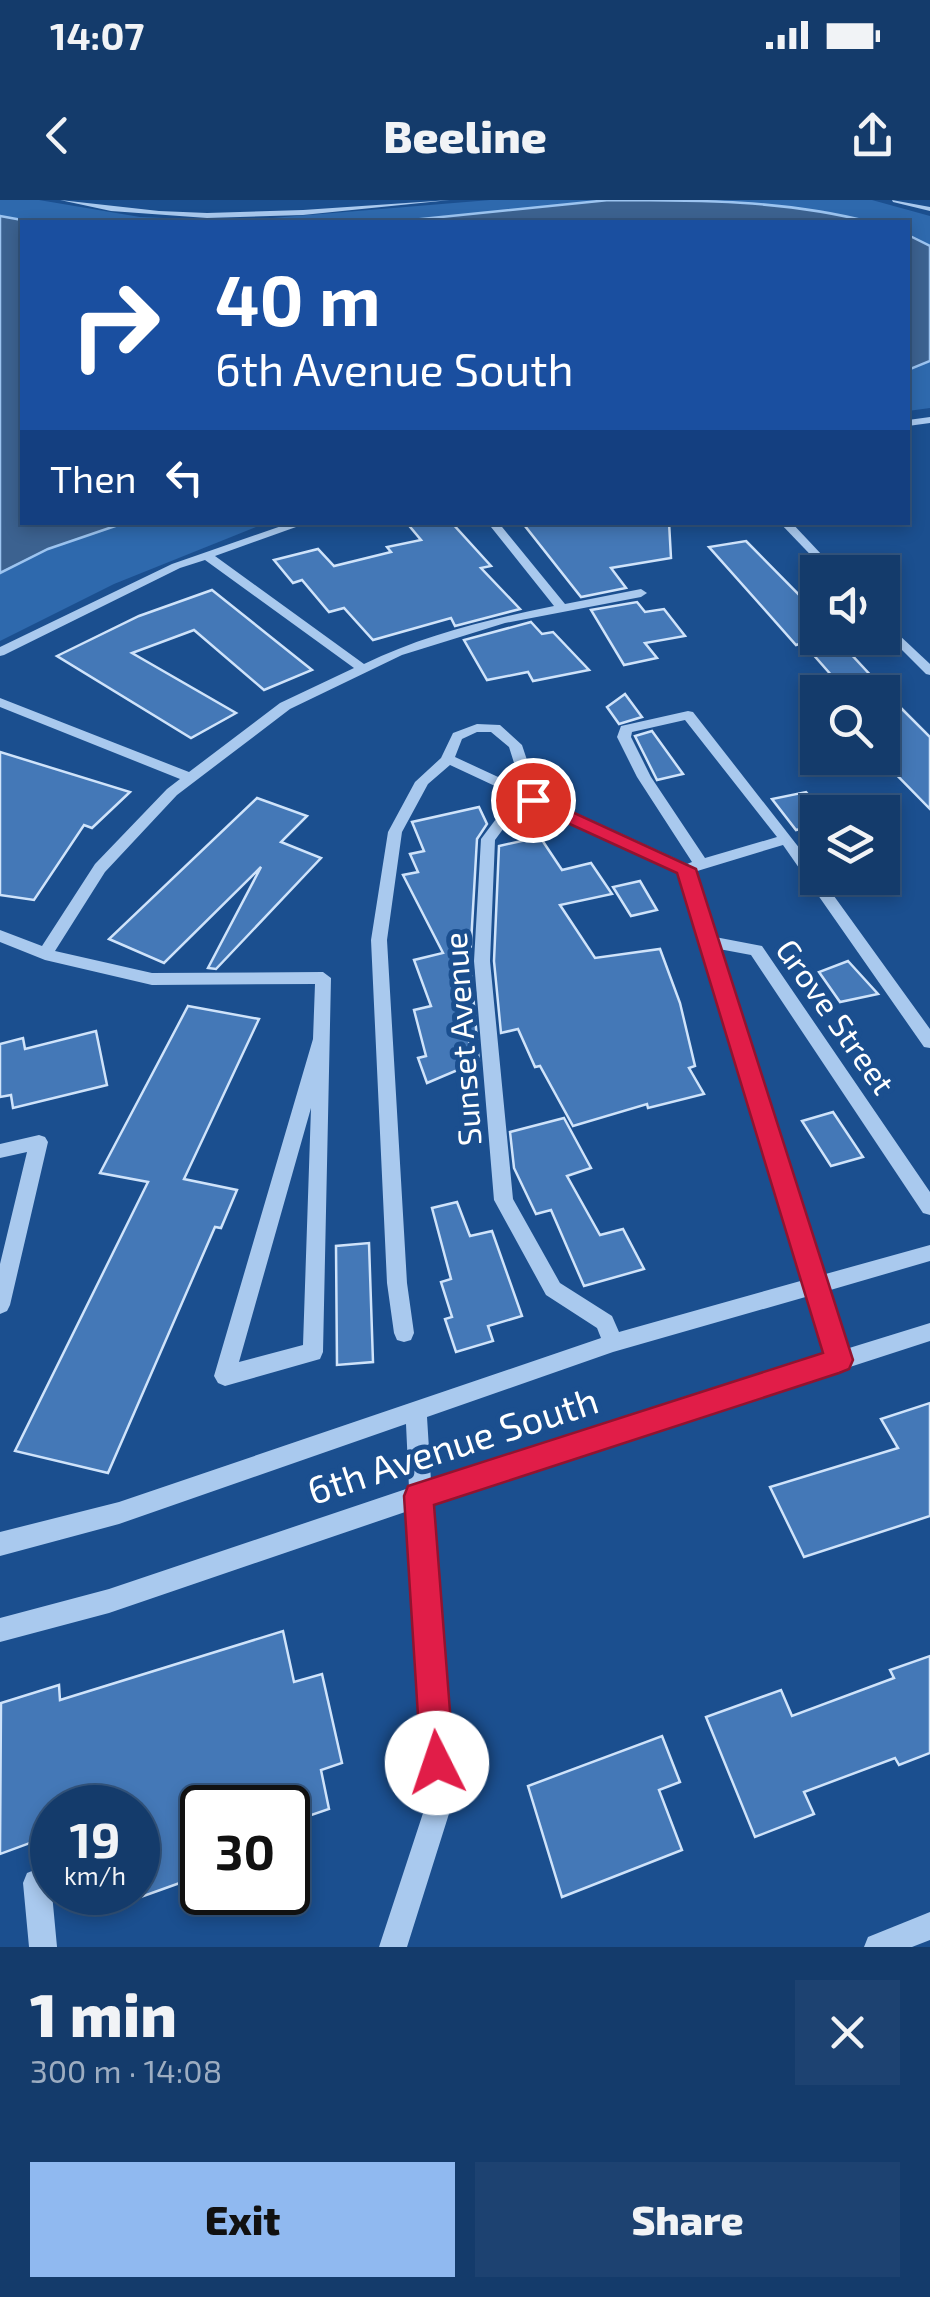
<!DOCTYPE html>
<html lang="en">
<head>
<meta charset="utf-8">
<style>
	body { margin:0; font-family:"Exo 2",sans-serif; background:#1d4271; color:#f1f3f6; height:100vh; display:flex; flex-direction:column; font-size:38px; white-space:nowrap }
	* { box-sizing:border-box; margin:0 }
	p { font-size:32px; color:#9dadc1 }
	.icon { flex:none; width:55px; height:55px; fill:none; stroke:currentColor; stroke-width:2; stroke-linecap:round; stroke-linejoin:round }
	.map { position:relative; height:1747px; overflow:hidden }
	.details { display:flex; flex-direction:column; background:#143b6b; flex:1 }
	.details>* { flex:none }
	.guide { position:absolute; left:20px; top:20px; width:890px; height:305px; border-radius:0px; box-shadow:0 5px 15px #0003,0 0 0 2px #33557e; background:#1a4fa0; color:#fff; overflow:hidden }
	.controls { position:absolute; left:800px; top:355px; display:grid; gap:20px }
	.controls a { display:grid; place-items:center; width:100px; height:100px; border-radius:0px; background:#143b6b; box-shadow:0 5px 15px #0003,0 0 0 2px #33557e; font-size:50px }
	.speed { position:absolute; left:30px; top:1585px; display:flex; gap:20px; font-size:50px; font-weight:700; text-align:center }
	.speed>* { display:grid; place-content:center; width:130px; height:130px; border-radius:50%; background:#143b6b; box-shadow:0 5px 15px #0003,0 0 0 2px #33557e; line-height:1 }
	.speed small { font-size:25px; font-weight:400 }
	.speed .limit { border:5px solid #111; border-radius:15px; background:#fff; color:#111 }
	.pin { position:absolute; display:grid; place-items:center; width:85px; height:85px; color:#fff; margin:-42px; border:5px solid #fff; border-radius:50%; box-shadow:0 2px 10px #0007 }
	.me { position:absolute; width:110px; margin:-55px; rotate:356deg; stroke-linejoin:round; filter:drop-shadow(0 0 8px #0008) }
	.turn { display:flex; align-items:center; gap:35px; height:210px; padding:0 30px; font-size:45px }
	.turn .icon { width:130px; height:130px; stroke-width:2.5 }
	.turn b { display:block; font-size:70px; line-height:85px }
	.then { display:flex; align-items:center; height:95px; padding:0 30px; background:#0003; gap:20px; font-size:38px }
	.round { display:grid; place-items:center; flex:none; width:105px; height:105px; border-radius:0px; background:#1d4271 }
	.headline { display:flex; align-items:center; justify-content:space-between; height:170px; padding:0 30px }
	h1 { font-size:60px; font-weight:800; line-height:75px }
	.primary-button { display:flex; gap:20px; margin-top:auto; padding:20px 30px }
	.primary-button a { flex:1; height:115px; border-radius:0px; background:#90b9f0; color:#111; font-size:40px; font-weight:800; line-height:115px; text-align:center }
	.primary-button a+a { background:#1d4271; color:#f1f3f6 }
	.status { display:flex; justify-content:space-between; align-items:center; height:70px; padding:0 50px; background:#143b6b; direction:ltr }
	.status svg { height:28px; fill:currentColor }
	header { display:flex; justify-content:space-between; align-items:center; height:130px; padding:0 30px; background:#143b6b; font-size:45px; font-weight:800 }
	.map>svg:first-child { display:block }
	.green { fill:#2e69ad }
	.water { fill:#3c6290; stroke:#9cc4f0; stroke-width:2.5 }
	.building { fill:#4478b7; stroke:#cfe3fa; stroke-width:2.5 }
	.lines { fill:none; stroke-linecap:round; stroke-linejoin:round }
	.minor { fill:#a9c9ee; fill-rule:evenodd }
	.route { fill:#e11d48; stroke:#92132f; stroke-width:2.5 }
	.labels { text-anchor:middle; stroke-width:10; stroke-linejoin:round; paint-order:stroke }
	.street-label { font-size:32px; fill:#fff; stroke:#1b4f8f }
	.near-street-label { font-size:38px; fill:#fff; stroke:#1b4f8f }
</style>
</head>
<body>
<div class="status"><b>14:07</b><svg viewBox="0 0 49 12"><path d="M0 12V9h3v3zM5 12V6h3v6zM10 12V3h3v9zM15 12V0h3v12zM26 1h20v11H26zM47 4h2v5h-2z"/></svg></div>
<header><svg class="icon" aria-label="back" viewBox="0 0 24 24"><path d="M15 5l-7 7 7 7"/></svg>Beeline<svg class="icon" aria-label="share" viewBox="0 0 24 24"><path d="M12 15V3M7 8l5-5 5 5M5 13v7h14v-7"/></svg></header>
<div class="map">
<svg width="930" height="1747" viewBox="0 0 930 1747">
	<rect width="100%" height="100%" fill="#1b4f8f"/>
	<path class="green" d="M0,0h39l101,17 95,4 255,-21h382l58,16v192l-22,3v-189h-886v300l244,1 -152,61 -114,57z"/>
	<g class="water">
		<path d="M609,0c86,0 177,0 260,22h-477z"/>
		<path d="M0,16l33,6h-11v300l102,1 -76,26 -48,24z"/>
		<path d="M908,35l22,11v115l-22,9z"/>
	</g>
	<g class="building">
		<path d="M406,322h45l40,44 -10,2 39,41 -65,17 -4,-8 -78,22 -29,-32 -15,4 -27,-32 -9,3 -19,-23 44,-11 16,17 57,-14 -4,-5 34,-7z"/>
		<path d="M546,322h123l2,36 -60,10 15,20 -45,9 -56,-71z"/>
		<path d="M746,341l72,73v24h18l38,41 -34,6 -37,-42 -7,2 -87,-98z"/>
		<path d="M212,390l100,80 -48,20 -70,-60 -62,23 104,60 -45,25 -134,-82 82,-40z"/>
		<path d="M637,402l8,10 19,-3 21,27 -40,7 12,15 -33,7 -33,-55z"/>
		<path d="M531,422l11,12 11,-2 36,38 -56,11 -5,-9 -41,8 -23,-40z"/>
		<path d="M882,489l48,48v72l-48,-49z"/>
		<path d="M625,494l17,23 -23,7 -12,-17z"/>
		<path d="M652,531l31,43 -26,6 -22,-44z"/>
		<path d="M0,552l130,40 -38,36 -8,-3 -50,75 -34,-5z"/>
		<path d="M806,592l12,14v19l-22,5 -24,-31z"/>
		<path d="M257,598l50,18 -26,26 40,16 -105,111 -8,-1 53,-101 -97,96 -55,-24z"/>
		<path d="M479,607l8,17 -10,15 -7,122 7,78 -8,2 2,5 6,-1 2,16 -52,22 -9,-25 8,-2 -12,-46 17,-4 -17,-46 29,-7 -40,-78 15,-3 -8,-18 14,-3 -12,-29z"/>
		<path d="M540,637l22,33 29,-7 21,31 -52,11 35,53 65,-9 20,54 15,63 -6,2 15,26 -56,14 -1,-4 -74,22 -33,-60 -5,1 -17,-38 -17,4 -7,-72 5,-115z"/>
		<path d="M640,681l17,29 -26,6 -18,-29z"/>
		<path d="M848,761l30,33 -38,8 -21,-30z"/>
		<path d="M188,806l71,13 -75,160 53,11 -16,38 -6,-1 -107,246 -93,-22 133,-269 -48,-9z"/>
		<path d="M96,831l11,54 -94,23 -2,-13 -11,2v-53l23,-6 2,11z"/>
		<path d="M833,912l30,45 -32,9 -29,-45z"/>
		<path d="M564,918l27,50 -24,8 33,59 23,-6 21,40 -60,17 -33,-76 -15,4 -22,-46 -4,-36z"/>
		<path d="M457,1002l13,34 22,-5 30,85 -34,10 5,15 -37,11 -11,-33 7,-2 -11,-35 10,-3 -19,-71z"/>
		<path d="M369,1043l4,119 -36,3 -1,-119z"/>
		<path d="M930,1203v113l-126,41 -34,-70 128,-39 -17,-29z"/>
		<path d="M283,1431l11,51 28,-8 20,89 -21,7 8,39 -41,14v-15h-86v67l-64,23v-90h-86v27l-52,19 1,-151 58,-18 1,15z"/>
		<path d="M930,1456v97l-31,12 -4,-7 -91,34 10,22 -59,23 -49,-120 75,-27 11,26 102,-38 -4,-8z"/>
		<path d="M662,1536l18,46 -21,8 23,60 -120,47 -34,-111z"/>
	</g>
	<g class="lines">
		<g class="minor">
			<path d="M60,0l99,11 48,2 96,-3 147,-10 -147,15 -96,3 -96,-7z"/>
			<path d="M892,0l38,7v4l-37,-9z"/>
			<path d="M930,217v6l-22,3v-6z"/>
			<path d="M293,322h17l-95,34 149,108c59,-29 126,-45 190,-58l-67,-84h11l67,82 76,-15 6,4 -6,4 -136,26 -103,32 -112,54 -113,86 -72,77 -50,79 97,22 171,-1 8,6 -8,374 -3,7 -7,2 -88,25 -7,-3 -4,-7 99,-337 2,-55 -163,1 -107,-25 -45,-18v-12l42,16 53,-82 72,-75 13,-10 -180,-72v-9l189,74 91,-69 74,-35 -149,-108 -25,8 -176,87 -4,1v-9l172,-83zM311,908l-8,237 -64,17z"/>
			<path d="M779,322h12l47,50h-11z"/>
			<path d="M882,419l48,45v11l-4,-1 -44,-44z"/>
			<path d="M688,511l5,1 125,160v6h3l109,151v19l-6,-1 -141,-202 -89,27 21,65 47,9 168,246v23l-7,-2 -172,-258 -32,-6 103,326 108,-30v16l-103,30 19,58 84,-26v18l-497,161 20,299 -46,146h-28l48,-146 -16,-291 -302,103 -109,29v-24l109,-29 300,-101 -3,-64 -287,100 -119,32v-24l119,-30 482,-164 -4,-10 -51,-33 -52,-95 -20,-239 7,-122 18,-24 24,-16 -73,-34 -22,19 -26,48 -15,108 20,343 7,50 -3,7 -7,2 -7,-2 -3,-7 -7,-50 -16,-343 17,-108 27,-50 26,-24 12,-25 24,-9 23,1 22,20 17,51 148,68 5,-2 -55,-85 -20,-40 4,-11zM685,520l92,117 -72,21 -54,-81 -20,-40 1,-5zM477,532h14l18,15 13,41 -67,-31 7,-18zM535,604l144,68 20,65 -2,4 5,5 102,334 -185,52 -7,-16 -52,-33 -47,-84 -23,-238 5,-121 14,-19zM809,1096l18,59 -396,126 -4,-64 186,-65z"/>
			<path d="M39,935l6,2 3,5 -38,163 -3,6 -7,3v-50l27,-112 -27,6v-14z"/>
			<path d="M37,1669l10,4 4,10 6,64h-28l-6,-64 4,-10z"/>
			<path d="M930,1712v28l-18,7h-48l4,-10z"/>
		</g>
	</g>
	<path class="route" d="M533,594l163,75 157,491 -4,9 -10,4 -405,132 20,258 -5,12 -12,4 -12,-4 -4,-12 -17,-267 4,-10 415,-133 -146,-480 -151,-69 -2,-4z"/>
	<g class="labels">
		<g class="street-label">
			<text transform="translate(835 817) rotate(55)" y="11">Grove Street</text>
			<text transform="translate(463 839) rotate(-94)" y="11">Sunset Avenue</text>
		</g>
		<g class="near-street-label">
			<text transform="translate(453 1246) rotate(-18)" y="13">6th Avenue South</text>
		</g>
	</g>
</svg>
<div class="controls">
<a><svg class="icon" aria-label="sound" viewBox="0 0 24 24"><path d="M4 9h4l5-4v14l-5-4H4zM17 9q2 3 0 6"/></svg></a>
<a><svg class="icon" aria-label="search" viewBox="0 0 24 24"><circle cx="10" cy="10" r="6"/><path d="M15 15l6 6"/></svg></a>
<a><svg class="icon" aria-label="layers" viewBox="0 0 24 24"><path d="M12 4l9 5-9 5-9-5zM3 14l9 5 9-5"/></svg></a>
</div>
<div class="speed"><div>19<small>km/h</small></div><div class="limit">30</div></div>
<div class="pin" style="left:533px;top:600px;background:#d93025"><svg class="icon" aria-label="arrive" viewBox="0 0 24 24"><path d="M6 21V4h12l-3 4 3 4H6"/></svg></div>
<svg class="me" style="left:437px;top:1563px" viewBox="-20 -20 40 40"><circle r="19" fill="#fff"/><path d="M0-13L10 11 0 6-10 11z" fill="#e11d48"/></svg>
<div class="guide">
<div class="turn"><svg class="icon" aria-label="right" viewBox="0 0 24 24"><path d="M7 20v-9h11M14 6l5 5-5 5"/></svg><div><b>40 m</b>6th Avenue South</div></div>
<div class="then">Then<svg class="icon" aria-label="left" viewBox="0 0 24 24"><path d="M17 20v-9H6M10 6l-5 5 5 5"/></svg></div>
</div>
</div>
<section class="details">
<div class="headline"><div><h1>1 min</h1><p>300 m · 14:08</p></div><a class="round"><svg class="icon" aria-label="close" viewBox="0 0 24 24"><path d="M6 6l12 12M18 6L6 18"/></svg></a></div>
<div class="primary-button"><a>Exit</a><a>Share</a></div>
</section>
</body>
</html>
